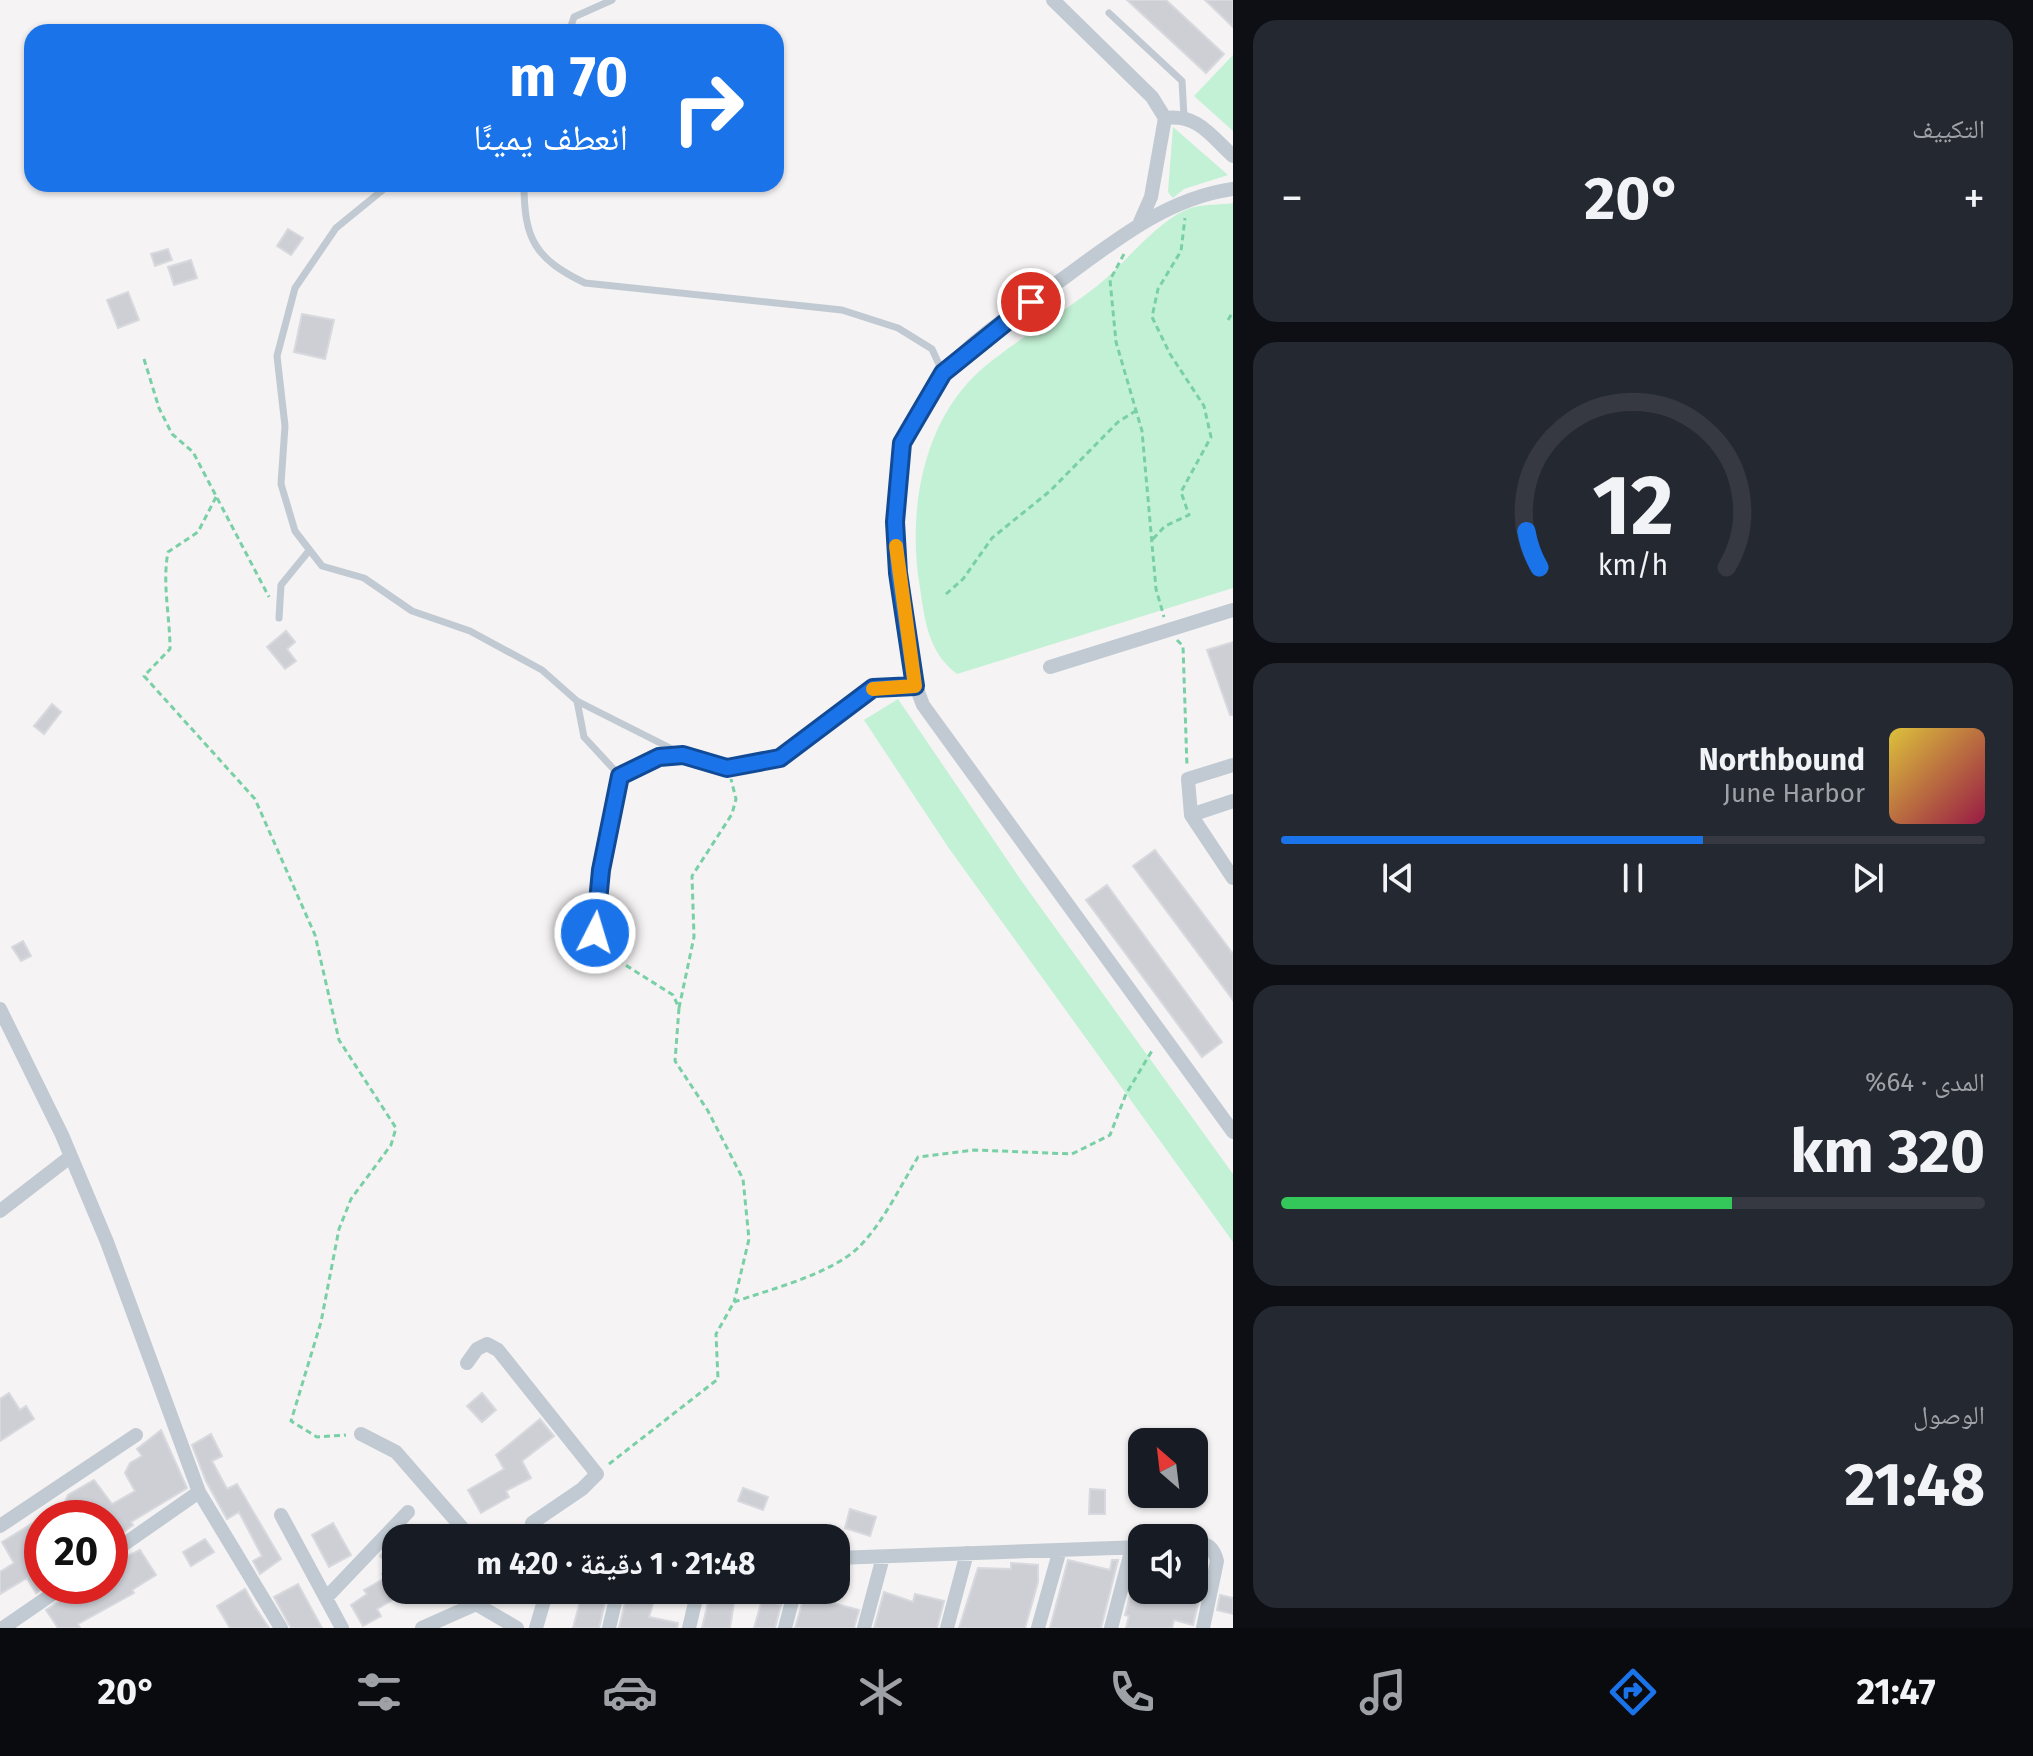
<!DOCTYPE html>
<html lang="ar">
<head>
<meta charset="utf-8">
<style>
  :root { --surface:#171b24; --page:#242831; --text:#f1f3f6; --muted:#9ea1a6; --line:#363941; --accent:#1a73e8 }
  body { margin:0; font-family:"Fira Sans","Noto Naskh Arabic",sans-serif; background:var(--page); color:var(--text); direction:rtl; height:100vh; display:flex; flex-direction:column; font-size:30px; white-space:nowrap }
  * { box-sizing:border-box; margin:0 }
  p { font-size:26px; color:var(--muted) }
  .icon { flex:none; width:44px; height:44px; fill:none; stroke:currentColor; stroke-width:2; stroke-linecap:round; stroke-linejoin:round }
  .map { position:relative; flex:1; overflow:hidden; direction:ltr }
  .details { display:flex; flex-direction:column; gap:20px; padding:20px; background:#0d0f14; width:800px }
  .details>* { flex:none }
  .hud { position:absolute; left:24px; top:24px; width:760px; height:168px; border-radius:24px; box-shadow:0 2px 6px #0004; direction:rtl; background:#1a73e8; color:#fff; overflow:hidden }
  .needle { width:52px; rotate:332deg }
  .buttons { position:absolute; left:1128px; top:1428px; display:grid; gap:16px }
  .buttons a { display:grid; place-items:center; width:80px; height:80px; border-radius:16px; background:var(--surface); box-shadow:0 2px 6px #0004; font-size:40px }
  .speed { position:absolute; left:24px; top:1500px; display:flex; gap:16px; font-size:40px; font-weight:700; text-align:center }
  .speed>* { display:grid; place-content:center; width:104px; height:104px; border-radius:50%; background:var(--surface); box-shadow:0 2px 6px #0004; line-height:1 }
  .speed .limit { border:12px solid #d22; background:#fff; color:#111 }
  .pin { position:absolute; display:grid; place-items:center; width:68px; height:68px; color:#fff; margin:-34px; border:4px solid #fff; border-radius:50%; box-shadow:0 2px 8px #0007 }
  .me { position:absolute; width:88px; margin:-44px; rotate:5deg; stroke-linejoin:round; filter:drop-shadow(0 0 6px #0008) }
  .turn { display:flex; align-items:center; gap:28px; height:168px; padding:0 24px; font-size:36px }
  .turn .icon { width:104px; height:104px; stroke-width:2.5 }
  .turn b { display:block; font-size:56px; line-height:68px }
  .big { font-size:60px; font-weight:700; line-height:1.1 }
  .details .card { flex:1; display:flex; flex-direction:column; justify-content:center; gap:12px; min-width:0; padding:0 28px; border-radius:24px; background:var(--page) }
  .details .dial { align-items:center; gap:0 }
  .dial svg { height:208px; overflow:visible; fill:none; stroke:var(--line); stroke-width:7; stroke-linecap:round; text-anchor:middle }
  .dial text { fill:var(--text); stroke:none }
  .song { display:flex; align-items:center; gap:24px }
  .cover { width:96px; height:96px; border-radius:12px; background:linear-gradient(135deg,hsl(50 70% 55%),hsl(340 70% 35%)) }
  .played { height:8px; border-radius:4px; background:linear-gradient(90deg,var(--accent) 60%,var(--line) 60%) }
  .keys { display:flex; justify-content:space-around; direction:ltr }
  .heat { display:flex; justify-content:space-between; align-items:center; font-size:44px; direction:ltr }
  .charge { height:12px; border-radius:6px; background:linear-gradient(90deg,#34c759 64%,var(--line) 0) }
  .trip { position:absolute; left:382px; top:1524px; width:468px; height:80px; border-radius:24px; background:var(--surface); box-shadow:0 2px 6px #0004; font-weight:700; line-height:80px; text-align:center; direction:rtl }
  .tab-bar { display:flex; height:128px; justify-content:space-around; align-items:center; background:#090b0e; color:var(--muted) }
  .tab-bar .icon { width:56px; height:56px }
  .tab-bar .current { color:var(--accent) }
  .tab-bar b { font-size:36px; color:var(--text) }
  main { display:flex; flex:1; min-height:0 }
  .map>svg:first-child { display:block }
  .green { fill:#c3f1d5 }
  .building { fill:#cdcfd5; stroke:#d7d9de; stroke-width:2 }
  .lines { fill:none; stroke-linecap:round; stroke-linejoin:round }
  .path { stroke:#7ad0a6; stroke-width:3; stroke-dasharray:6 4; stroke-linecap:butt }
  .lane { stroke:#c1cad2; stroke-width:7 }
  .street { stroke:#c1cad2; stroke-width:14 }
  .route-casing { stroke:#114b97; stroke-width:20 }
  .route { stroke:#1a73e8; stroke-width:14 }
  .slow { stroke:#f59e0b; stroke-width:14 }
</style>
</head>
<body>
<main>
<section class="details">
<div class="card"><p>التكييف</p>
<div class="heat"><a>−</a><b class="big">20°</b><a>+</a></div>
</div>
<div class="card dial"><svg viewBox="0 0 100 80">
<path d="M14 69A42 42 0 1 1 86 69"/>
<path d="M14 69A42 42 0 0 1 9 55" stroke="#1a73e8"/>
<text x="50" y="56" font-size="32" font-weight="700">12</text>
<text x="50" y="72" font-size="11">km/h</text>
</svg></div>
<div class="card">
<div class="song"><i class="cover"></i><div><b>Northbound</b><p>June Harbor</p></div></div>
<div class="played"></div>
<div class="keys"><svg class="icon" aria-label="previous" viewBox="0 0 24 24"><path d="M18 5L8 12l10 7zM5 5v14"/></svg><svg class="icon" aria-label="pause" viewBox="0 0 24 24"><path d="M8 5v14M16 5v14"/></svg><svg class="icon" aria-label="next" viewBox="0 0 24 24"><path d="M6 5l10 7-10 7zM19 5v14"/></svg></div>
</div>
<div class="card"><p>المدى · 64%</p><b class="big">320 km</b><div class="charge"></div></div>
<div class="card"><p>الوصول</p><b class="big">21:48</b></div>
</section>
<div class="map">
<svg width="1233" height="1628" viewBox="0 0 1233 1628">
  <rect width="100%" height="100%" fill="#f5f3f3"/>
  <path class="green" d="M1233,55V131L1194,96Z
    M1173,127L1228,175L1184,189L1173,198L1168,192Z
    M1233,203V588L957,674C928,652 925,621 920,588C907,513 922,420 983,368C1019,338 1060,315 1097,286C1124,265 1158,219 1191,208C1203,204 1220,205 1233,203Z
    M898,699L1023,883L1233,1174V1242L948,847L864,720Z"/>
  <path class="building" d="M1127,0H1166L1224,54L1206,73Z
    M1205,0H1233V27Z
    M288,229L303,238L291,255L277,246Z
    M168,249L172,260L155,266L151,254Z
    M191,260L197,278L174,285L168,267Z
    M128,292L139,320L118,328L107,300Z
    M302,314L334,320L325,359L294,352Z
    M286,631L295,642L287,649L296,661L285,669L267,647Z
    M1233,642V715H1230L1207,650Z
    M52,704L61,712L44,734L34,726Z
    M1155,850L1233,954V1000L1133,866Z
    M1107,885L1222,1042L1202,1057L1086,900Z
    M23,941L31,956L21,961L12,947Z
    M9,1393L20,1410L26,1406L34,1419L0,1441V1399Z
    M482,1393L496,1410L482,1422L467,1406Z
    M540,1419L554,1436L522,1461L531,1478L506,1491L509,1497L481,1513L468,1490L504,1469L496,1455Z
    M161,1430L187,1488L131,1522L133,1525L110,1542V1518H42L41,1586H46L36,1593L27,1578L0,1594V1572L14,1563L2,1542L64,1504L68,1495L94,1480L112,1504L135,1491L125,1473L130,1463L142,1456L137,1449Z
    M211,1434L222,1456L212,1461L227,1489L237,1484L281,1559L260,1574L253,1561L262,1556L239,1512L227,1519L206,1481L192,1445Z
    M743,1488L768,1497L763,1510L738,1501Z
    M1090,1489L1105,1490V1514H1089Z
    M850,1509L876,1517L870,1536L845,1528Z
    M333,1523L351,1555L329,1567L312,1535Z
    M205,1539L214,1552L191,1566L183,1552Z
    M396,1539V1598L377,1609L381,1616L363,1626L351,1605L367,1594L364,1590L385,1578L382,1574L391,1567L380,1556Z
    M140,1550L156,1575L132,1590L134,1593L78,1624L80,1628H58L46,1610L70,1594L74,1586H110V1564Z
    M1068,1560L1110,1570L1112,1560H1118L1101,1628H1050Z
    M1139,1561H1142V1590L1201,1591L1193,1625L1174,1620L1172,1628H1126L1129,1616L1125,1615Z
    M1011,1563L1038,1565V1582L1025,1628H959L978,1568L1011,1569Z
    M298,1584L322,1628H291L274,1597Z
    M245,1589L255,1607L269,1628H230L217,1606Z
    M583,1590H608L599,1628H573Z
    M628,1590L656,1594L649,1617L678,1623L677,1628H619Z
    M711,1590H736L730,1628H702Z
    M806,1590H835L833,1603L859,1610L854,1628H795Z
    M884,1592L913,1602L915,1594L944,1601L937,1628H874Z
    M1220,1595L1233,1598V1614L1217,1610Z
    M762,1600L781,1605L775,1628H754Z"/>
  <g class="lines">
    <path class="path" d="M1124,254L1110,280L1116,342L1142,431L1156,589L1164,617
      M1228,320L1233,312
      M144,359L159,408L172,434L193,452L269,597
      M216,497L198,532L168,552C162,584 170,616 170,649L144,676L255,799L315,935L339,1040L396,1128L391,1145L351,1199L339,1229L321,1322L291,1421L317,1437L346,1435
      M1153,539L1165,526L1189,515L1181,492L1211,437L1204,406L1170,354L1152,317L1158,289L1181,251L1185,218
      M946,594L963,579L992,538L1050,491L1118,422L1137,410
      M1177,640L1183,646L1187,767
      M588,954L619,961L673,995L679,1008L675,1061L708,1111L743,1179L749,1239L734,1302
      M679,1008L694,937L692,876L732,814L736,799L731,779
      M609,1464L718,1379L716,1334L734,1302C771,1289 832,1274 860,1246C884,1221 900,1187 918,1157L975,1150L1072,1154L1110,1135L1126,1094L1153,1049"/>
    <path class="lane" d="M1109,13L1182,81L1184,116
      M569,32L574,17L612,0
      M390,184L336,228L295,288L277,356L285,426L281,484L295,531L322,566L364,578L412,611L470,631L542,670L577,701L584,737L620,776L601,870L595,933L584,945
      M524,184C524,239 535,259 585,283L842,310L898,328L932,349L943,373
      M279,618L281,585L308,552
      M577,701L682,754
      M620,776L659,757L683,755L727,768L780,758L873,688L915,686"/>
    <path class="street" d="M1053,0L1152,97L1165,118C1198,114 1210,135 1233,156
      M1233,189C1169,198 1118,238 1068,275C1027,305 976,334 944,373C933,386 904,432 901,447C889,512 898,645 923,705L1233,1132
      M1140,222L1151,197L1165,118
      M1050,667L1233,610
      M1233,765L1188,779L1191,815L1233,878
      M1191,815L1233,801
      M0,1009L62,1135L107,1242L199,1492L110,1554
      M0,1211L70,1157
      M467,1363L477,1349L487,1344L498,1350L597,1474L582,1489L532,1523L530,1538
      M361,1434L396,1452L471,1538
      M199,1492L281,1628
      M281,1515L342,1628
      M0,1526L136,1435
      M1194,1543C1208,1542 1214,1548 1217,1561L1203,1628
      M836,1558L1142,1547
      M326,1598L408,1512
      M3,1628L64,1586
      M422,1628L476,1604L517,1628
      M536,1628L546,1594L553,1590
      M609,1628L618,1590
      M689,1628L698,1590
      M785,1628L795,1590
      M864,1628L883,1557
      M947,1628L967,1553
      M1038,1628L1059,1553
      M1111,1628L1132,1548"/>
  </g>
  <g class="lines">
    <defs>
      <path id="route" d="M595,933L601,870L620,776L659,757L683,755L727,768L780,758L873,688L915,686L898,573L895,522L902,443L943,373L1031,302"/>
    </defs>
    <use href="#route" class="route-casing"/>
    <use href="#route" class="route"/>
    <path class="slow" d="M873,689L915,686L896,546"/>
  </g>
</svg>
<div class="buttons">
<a><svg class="needle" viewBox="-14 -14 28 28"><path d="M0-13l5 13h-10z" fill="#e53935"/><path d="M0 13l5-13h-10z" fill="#9ea1a6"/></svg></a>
<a><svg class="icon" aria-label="sound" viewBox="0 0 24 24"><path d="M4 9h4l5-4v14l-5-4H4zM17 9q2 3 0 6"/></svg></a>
</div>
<div class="speed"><div class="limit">20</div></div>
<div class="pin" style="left:1031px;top:302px;background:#d93025"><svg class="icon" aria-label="arrive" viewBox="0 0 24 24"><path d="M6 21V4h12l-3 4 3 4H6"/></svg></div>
<svg class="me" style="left:595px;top:933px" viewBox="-20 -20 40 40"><circle r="17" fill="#1a73e8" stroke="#fff" stroke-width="3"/><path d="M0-11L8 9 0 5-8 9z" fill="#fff"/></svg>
<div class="trip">21:48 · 1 دقيقة · 420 m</div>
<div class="hud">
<div class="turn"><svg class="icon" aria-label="right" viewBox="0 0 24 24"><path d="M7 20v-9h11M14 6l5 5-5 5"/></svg><div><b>70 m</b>انعطف يمينًا</div></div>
</div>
</div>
</main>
<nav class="tab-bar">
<b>21:47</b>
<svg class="icon current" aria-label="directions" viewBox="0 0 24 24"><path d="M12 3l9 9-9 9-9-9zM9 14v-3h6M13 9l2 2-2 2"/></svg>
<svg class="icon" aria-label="music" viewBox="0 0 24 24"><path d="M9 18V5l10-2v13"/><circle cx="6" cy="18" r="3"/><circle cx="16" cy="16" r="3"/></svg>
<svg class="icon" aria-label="phone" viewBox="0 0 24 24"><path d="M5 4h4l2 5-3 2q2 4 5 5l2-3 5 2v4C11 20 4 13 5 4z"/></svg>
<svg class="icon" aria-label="climate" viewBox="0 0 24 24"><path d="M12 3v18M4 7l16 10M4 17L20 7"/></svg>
<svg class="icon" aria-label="car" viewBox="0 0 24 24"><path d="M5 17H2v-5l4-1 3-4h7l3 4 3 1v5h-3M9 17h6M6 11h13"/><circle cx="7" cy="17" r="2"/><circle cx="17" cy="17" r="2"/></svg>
<svg class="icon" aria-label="filters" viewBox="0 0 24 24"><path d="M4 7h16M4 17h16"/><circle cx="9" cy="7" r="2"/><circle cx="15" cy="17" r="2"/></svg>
<b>20°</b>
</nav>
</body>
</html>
